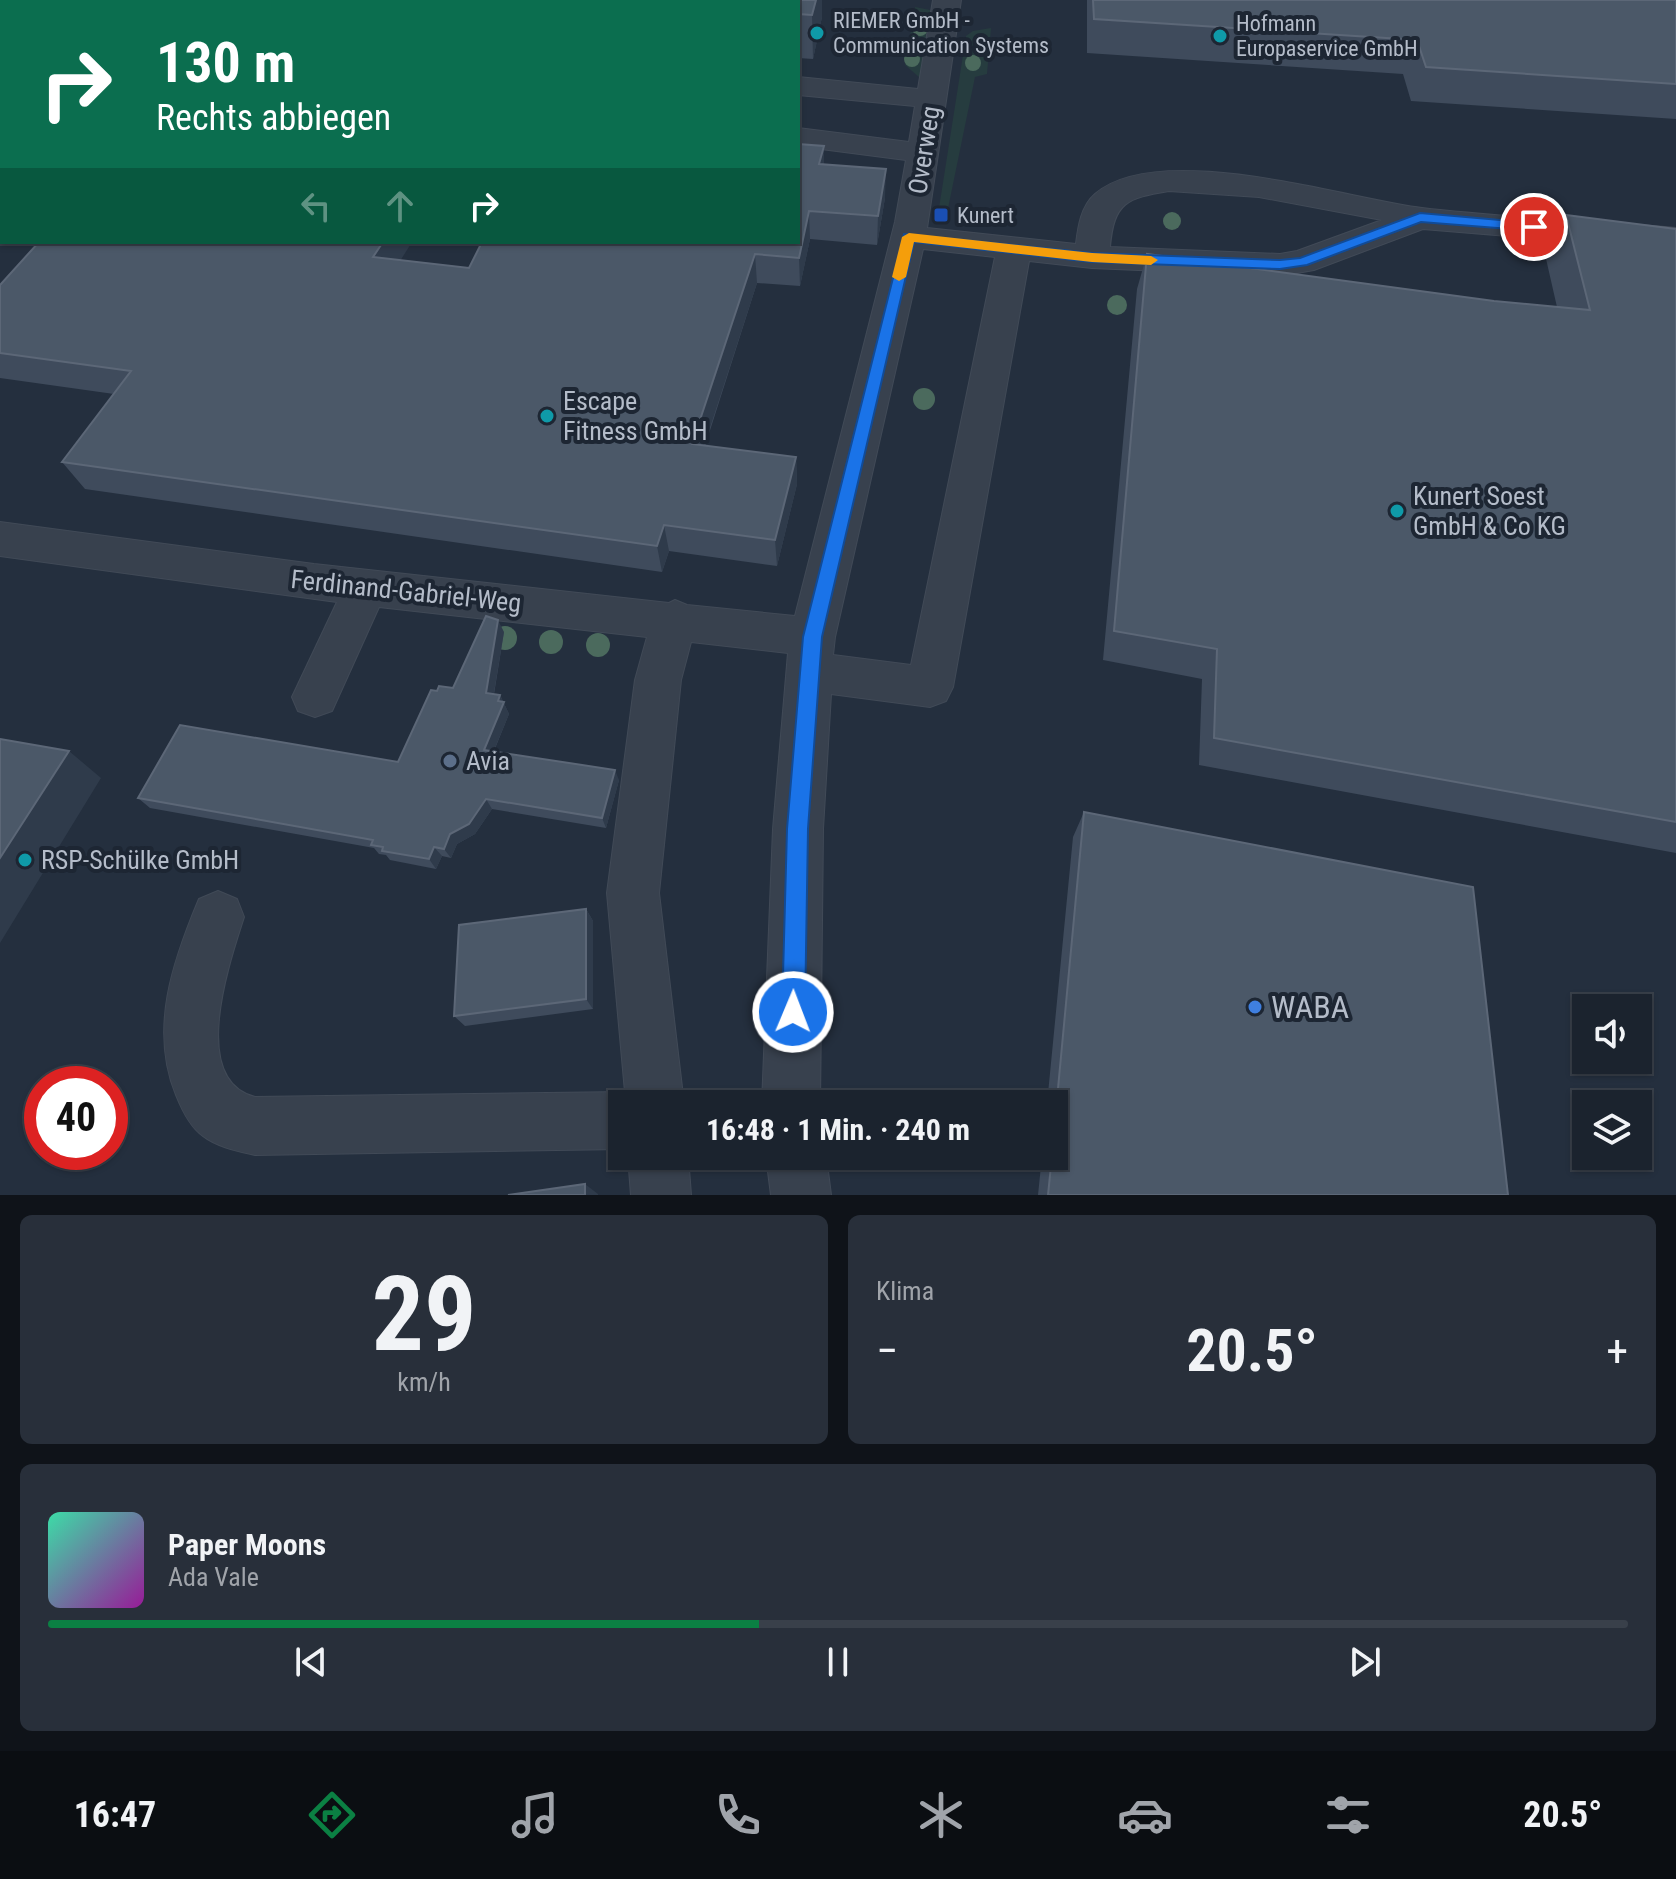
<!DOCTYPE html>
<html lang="de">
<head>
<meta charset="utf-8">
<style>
  :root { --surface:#1b232e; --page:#282f3a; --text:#f1f3f6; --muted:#a0a4aa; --line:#39404a; --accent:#0b8043 }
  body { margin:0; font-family:"Roboto Condensed",sans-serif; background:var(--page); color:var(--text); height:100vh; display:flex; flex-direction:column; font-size:30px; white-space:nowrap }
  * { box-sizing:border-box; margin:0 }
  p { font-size:26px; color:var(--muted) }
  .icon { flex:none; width:44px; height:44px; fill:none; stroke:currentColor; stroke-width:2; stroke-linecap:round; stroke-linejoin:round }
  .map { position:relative; height:1195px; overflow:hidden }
  .drawer { display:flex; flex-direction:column; gap:20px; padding:20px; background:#0f1319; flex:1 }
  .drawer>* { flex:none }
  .top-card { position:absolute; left:0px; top:0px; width:800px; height:244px; box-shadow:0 2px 6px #0004,0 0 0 2px var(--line); background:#0b6e4f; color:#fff; overflow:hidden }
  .buttons { position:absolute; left:1572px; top:994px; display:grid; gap:16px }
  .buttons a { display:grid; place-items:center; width:80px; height:80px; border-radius:0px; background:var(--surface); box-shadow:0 2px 6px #0004,0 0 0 2px var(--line); font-size:40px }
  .speed { position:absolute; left:24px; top:1066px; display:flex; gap:16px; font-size:40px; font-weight:700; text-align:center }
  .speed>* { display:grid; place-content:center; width:104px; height:104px; border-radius:50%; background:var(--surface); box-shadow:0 2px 6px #0004,0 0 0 2px var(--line); line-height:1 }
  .speed .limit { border:12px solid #d22; background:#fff; color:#111 }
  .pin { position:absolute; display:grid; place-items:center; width:68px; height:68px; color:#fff; margin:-34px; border:4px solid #fff; border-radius:50%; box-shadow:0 2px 8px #0007 }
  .me { position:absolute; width:88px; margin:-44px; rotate:1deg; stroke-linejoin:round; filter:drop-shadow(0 0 6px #0008) }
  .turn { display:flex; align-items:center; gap:28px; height:168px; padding:0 24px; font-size:36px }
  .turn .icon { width:104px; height:104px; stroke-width:2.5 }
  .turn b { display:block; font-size:56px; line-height:68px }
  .lanes { display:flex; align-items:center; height:76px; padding:0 24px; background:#0003; justify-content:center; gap:40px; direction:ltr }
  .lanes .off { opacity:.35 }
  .big { font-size:60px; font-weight:700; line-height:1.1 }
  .drawer .card { flex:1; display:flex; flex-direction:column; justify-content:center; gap:12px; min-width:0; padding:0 28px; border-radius:12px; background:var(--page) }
  .drawer .dial { align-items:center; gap:0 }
  .dial b { font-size:104px; line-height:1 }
  .song { display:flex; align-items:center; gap:24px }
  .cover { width:96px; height:96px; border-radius:12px; background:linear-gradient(135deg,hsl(160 70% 55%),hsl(300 70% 35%)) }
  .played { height:8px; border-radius:4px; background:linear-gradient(90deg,var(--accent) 45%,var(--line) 45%) }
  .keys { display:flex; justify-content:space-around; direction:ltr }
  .heat { display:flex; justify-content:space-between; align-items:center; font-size:44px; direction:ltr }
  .drawer .tiles { flex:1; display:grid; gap:20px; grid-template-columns:1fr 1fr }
  .card:last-child { grid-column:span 2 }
  .trip { position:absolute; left:608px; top:1090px; width:460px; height:80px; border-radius:0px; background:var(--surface); box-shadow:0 2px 6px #0004,0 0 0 2px var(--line); font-weight:700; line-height:80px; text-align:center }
  .tab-bar { display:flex; height:128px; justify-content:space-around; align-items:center; background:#0b0e12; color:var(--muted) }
  .tab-bar .icon { width:56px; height:56px }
  .tab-bar .active { color:var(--accent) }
  .tab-bar b { font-size:36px; color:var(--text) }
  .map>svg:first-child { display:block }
  .green { fill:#263c3f }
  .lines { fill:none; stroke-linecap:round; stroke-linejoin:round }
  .minor-casing { stroke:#414a57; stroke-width:2 }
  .minor { fill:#38414e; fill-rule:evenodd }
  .tree { fill:#4b6a5d }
  .wall { fill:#3f4b5c }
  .shaded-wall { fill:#2f3b4b }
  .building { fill:#4b5868; stroke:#5c6777; stroke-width:2 }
  .route { fill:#1a73e8; stroke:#114b97; stroke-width:2 }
  .slow { fill:#f59e0b }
  .culture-dot { fill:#0f9aa8; stroke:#1d2633; stroke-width:3 }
  .transit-dot { fill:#1a4fb4; stroke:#1d2633; stroke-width:3 }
  .service-dot { fill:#5c6f8a; stroke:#1d2633; stroke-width:3 }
  .shop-dot { fill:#3f7fe0; stroke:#1d2633; stroke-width:3 }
  .labels { text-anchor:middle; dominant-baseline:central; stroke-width:8; stroke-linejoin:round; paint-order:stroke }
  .far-poi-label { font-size:22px; fill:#b4bcc9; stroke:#1d2633; text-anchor:start }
  .street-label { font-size:26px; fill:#b4bcc9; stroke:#1d2633 }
  .poi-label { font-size:26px; fill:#b4bcc9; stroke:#1d2633; text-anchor:start }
  .near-poi-label { font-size:32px; fill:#b4bcc9; stroke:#1d2633; text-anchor:start }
</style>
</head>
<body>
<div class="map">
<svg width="1676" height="1195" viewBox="0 0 1676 1195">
  <rect width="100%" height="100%" fill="#242f3e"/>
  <path class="green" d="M915,7L930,10L935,14L924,75L919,77L905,65Z
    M991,28L987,74L975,77L945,223L939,217V208L966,36L973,31Z"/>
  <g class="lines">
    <defs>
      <path id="minor" d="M933,0H961L927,228L1076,244C1078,227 1081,206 1095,194C1159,139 1344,198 1422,208C1506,218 1592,221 1676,228V250L1423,229L1314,270L1280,276L1092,268L1029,261L953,687L946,701L930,707L831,694L823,829L820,1104H762L773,829L788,653L691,642L681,680L659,893L684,1104H622V1149L255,1155C238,1151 217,1147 203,1136C190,1127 182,1110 176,1095C149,1029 173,961 199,899L218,891L237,899L244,917C230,961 188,1080 255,1097L625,1092L607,893L635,680L647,637L379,607L332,711L315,717L298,711L292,697L337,602L0,556V522L314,564L669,603L675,600L687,605L795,616L895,222L906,160L798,146V128L909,142L915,106L798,95V77L918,89ZM1169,191L1259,197L1382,220L1297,251L1280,254L1110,247C1114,202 1127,198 1169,191ZM923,249L995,257L911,665L833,655L835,637Z
        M2,210V233L0,234V211Z
        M628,1156H688L691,1195H631Z
        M766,1156H826L831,1195H771Z"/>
    </defs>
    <use href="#minor" class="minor-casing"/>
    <use href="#minor" class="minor"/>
  </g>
  <g class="tree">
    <circle cx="920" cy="28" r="8"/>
    <circle cx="912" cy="59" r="8"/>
    <circle cx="973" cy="63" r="8"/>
    <circle cx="1172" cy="221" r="9"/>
    <circle cx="1117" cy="305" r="10"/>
    <circle cx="924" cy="399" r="11"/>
    <circle cx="505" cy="638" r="12"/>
    <circle cx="551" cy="642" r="12"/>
    <circle cx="598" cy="645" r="12"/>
  </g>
  <path class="wall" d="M346,0H531L529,2H346Z
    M1087,0H1676V119L1411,101L1403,74L1087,53Z
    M798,2L822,17L813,59L798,58Z
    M824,164L885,198L877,245L810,239L800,286L757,283L705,446L796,457L797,484L777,566L669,551L662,572L85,489L62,462L114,394L0,378V285L401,260L469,268Z
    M1566,215L1676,229V853L1199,765L1202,679L1103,660L1137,289L1147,254L1494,301L1557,307L1544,250Z
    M504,632L494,694L500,695L509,714L494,751L619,780L606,828L492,809L475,834L457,844L451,858L442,856L436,869L390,860L386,855L379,854L374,848L150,808L138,798L398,762L437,691L453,688Z
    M1084,812L1508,1195H1038L1042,1156H1054V1104H1047L1073,837Z
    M586,909L593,921V1009L465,1026L454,1016Z"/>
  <path class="shaded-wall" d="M140,0H178L176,2H138Z
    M512,0H531L529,2H512Z
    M816,0H822V17L813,59L812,15Z
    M824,146V175L819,164Z
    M2,149V196L0,198V151Z
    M886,169L885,198L877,245L878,216Z
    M809,211L810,239L800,286L799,258Z
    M383,242H412L385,285L373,257Z
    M755,254L757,283L696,471L692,444Z
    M796,457L797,484L777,566L775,540Z
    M664,525L669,551L662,572L657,546Z
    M498,620L504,632L492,704L486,693Z
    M500,695L509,714L490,760L484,750Z
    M69,751L101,778L0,943V858Z
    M615,770L619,780L606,828L602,818Z
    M486,799L492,809L475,834L457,844L451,858L444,849L450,834Z
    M434,847L442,856L436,869L429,859Z
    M586,909L593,921V1009L586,999Z
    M585,1184L598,1194V1195H585Z"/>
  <path class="building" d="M0,0H140L138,2H2V149L0,151Z
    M751,0H816L812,15L798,14V2H750Z
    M1093,0H1676V84L1426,67L1417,40L1094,19Z
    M798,144L824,146L819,164L886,169L878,216L809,211L799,258L755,254L692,444L796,457L775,540L664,525L657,546L62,462L131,371L0,353V285L39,242H383L373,257L469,268L482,242H798Z
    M1566,215L1676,229V822L1214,738L1217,649L1114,631L1147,254L1494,301L1590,310Z
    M486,616L498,620L486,693L500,695L498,701L504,702L484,750L615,770L602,818L486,799L469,824L450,834L444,849L434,847L429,859L382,851L383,847L371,845L373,840L138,798L180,725L398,762L431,690L437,691L439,686L453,688Z
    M0,739L69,751L0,858Z
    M1084,812L1473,887L1508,1195H1048L1052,1156H1054V1131Z
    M586,909V999L454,1016L459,925Z
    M585,1184V1195H508Z"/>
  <path class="route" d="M1420,213L1534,223L1541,227L1534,231L1421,222L1307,265L1280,269L1092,262L914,242L822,637L808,829L805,1012L801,1020L793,1024L785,1020L782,1012L787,829L803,637L904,234L1092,253L1280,260L1300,258Z"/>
  <path class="slow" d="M909,233L1092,253L1151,256L1158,260L1151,265L1092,262L914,242L906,277L899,281L892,277L902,237Z"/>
  <g class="culture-dot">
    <circle cx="817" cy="33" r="8"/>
    <circle cx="1220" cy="36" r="8"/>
    <circle cx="547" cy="416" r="8"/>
    <circle cx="1397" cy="511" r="8"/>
    <circle cx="25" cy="860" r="8"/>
  </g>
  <rect class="transit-dot" x="933" y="207" width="16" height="16" rx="4"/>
  <circle class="service-dot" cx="450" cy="761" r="8"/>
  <circle class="shop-dot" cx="1255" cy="1007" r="8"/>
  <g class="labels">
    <g class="far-poi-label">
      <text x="833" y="20">RIEMER GmbH -<tspan x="833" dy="25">Communication Systems</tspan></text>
      <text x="1236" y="23">Hofmann<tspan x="1236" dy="25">Europaservice GmbH</tspan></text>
      <text x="957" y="215">Kunert</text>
    </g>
    <g class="street-label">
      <text transform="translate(924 150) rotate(-81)">Overweg</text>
      <text transform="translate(406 591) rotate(6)">Ferdinand-Gabriel-Weg</text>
    </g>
    <g class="poi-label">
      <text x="563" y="401">Escape<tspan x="563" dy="30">Fitness GmbH</tspan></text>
      <text x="1413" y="496">Kunert Soest<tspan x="1413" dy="30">GmbH &amp; Co KG</tspan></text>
      <text x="466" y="761">Avia</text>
      <text x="41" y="860">RSP-Schülke GmbH</text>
    </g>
    <g class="near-poi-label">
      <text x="1271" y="1007">WABA</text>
    </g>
  </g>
</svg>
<div class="buttons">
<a><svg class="icon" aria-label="sound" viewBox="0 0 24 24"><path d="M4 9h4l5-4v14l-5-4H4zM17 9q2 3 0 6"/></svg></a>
<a><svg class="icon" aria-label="layers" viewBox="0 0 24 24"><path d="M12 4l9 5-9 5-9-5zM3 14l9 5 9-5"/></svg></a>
</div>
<div class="speed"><div class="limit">40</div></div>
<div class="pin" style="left:1534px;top:227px;background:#d93025"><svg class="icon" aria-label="arrive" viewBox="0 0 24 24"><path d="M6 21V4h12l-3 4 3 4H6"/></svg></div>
<svg class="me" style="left:793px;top:1012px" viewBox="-20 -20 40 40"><circle r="17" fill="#1a73e8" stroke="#fff" stroke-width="3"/><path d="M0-11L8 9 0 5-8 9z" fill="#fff"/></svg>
<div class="trip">16:48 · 1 Min. · 240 m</div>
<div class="top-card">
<div class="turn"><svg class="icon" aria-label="right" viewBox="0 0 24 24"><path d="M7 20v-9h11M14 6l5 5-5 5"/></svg><div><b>130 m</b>Rechts abbiegen</div></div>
<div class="lanes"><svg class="icon off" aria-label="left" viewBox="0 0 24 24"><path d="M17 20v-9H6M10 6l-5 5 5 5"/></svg><svg class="icon off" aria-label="ahead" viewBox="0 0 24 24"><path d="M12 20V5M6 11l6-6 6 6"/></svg><svg class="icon" aria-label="right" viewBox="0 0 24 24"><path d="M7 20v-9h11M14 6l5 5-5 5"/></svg></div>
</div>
</div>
<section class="drawer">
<div class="tiles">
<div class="card dial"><b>29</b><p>km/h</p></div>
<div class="card"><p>Klima</p>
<div class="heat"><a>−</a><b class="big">20.5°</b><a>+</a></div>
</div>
<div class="card">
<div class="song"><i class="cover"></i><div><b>Paper Moons</b><p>Ada Vale</p></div></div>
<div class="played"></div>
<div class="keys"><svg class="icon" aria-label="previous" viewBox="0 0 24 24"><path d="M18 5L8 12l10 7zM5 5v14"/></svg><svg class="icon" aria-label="pause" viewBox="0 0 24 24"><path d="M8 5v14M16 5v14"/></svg><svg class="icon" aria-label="next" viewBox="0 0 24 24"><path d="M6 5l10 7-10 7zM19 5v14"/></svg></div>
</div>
</div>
</section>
<nav class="tab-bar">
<b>16:47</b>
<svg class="icon active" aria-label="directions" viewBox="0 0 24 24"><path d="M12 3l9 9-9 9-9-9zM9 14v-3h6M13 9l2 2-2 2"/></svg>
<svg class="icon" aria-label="music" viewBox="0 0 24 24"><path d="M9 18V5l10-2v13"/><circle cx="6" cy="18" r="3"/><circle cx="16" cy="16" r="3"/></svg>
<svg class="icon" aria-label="phone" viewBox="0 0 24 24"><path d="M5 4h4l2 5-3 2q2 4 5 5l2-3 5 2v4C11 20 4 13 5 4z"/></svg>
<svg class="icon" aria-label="climate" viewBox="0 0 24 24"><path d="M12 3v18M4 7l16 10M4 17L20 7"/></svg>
<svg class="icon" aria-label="car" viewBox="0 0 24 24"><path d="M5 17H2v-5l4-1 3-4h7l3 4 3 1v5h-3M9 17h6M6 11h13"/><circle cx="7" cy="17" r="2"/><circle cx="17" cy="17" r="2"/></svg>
<svg class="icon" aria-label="filters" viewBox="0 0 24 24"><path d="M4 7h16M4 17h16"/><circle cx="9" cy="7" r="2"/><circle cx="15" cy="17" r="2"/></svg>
<b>20.5°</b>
</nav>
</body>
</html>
